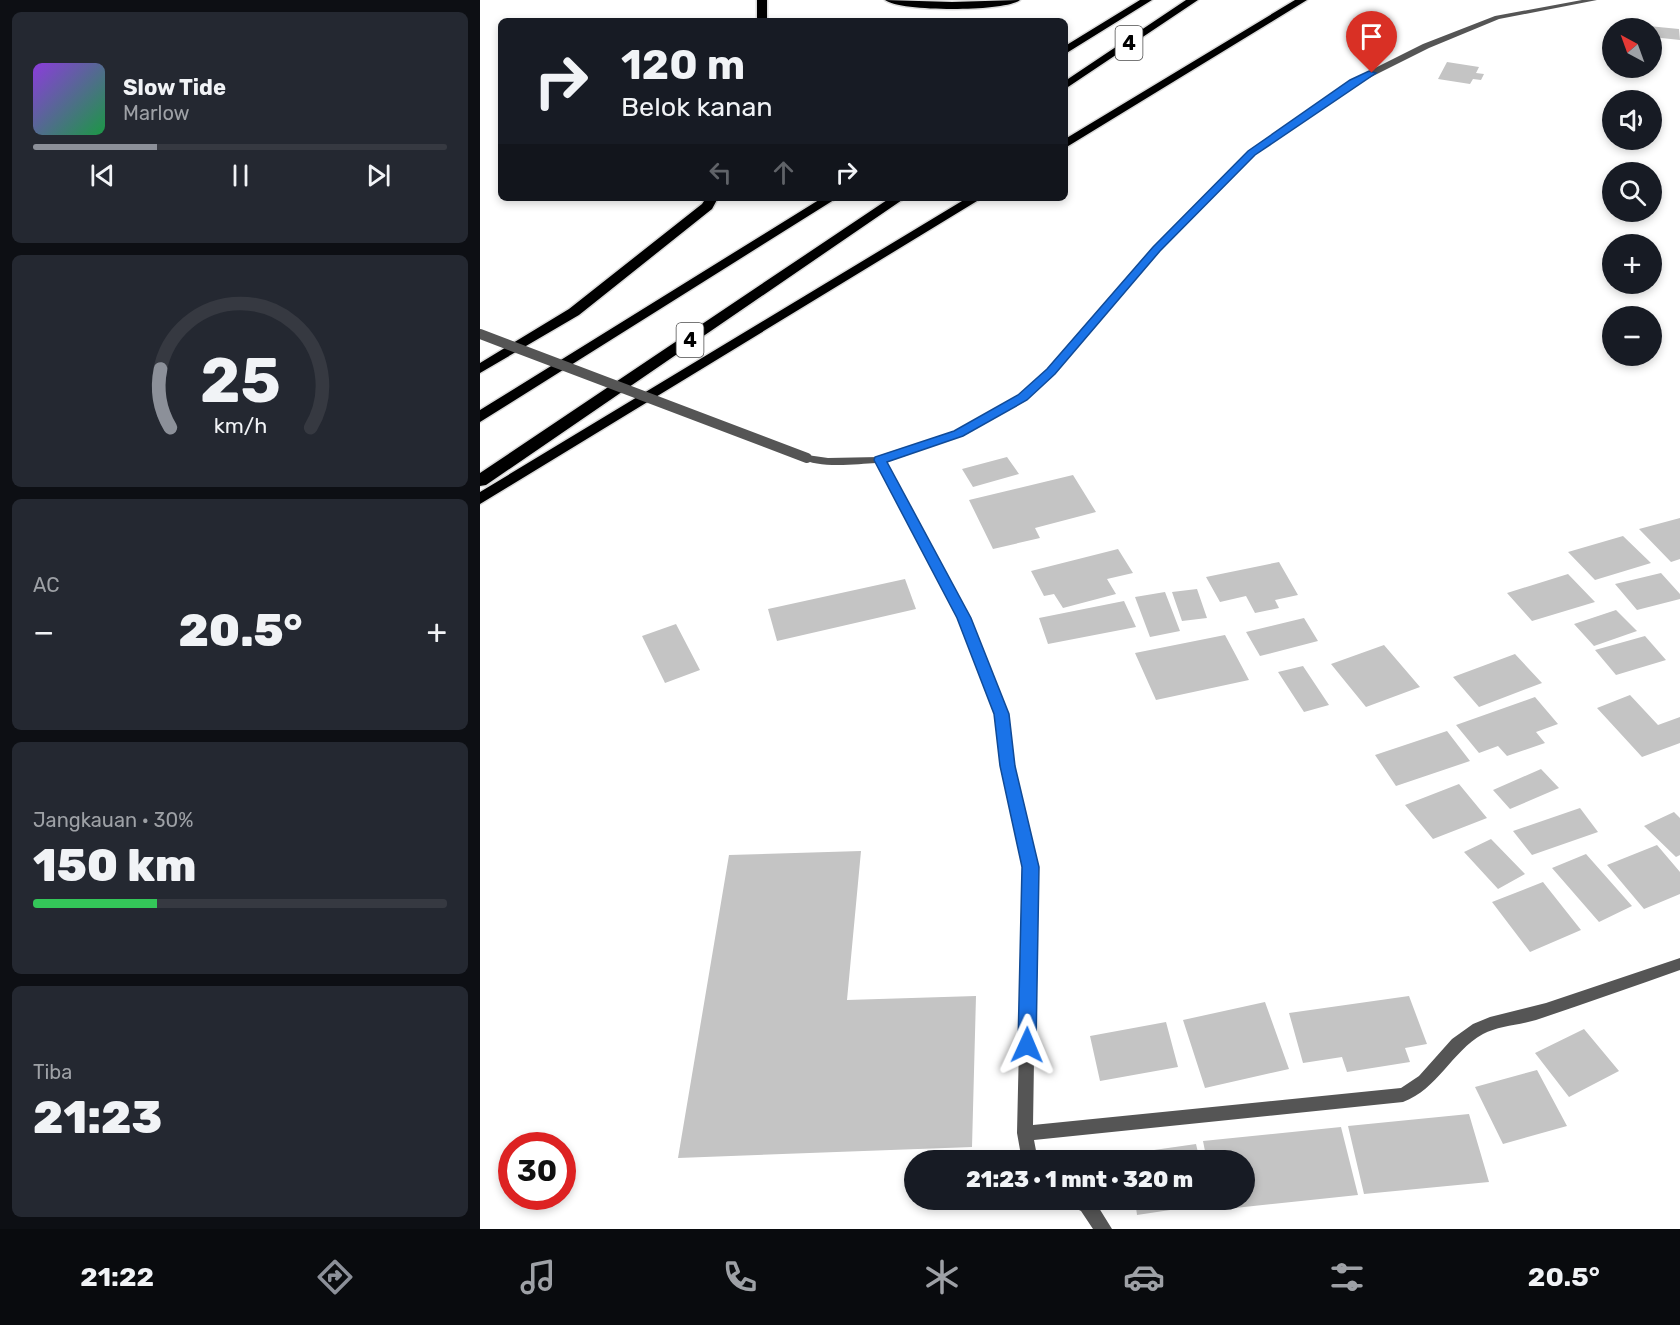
<!DOCTYPE html>
<html lang="id">
<head>
<meta charset="utf-8">
<style>
  :root { --surface:#171b24; --page:#242831; --text:#f1f3f6; --muted:#9ea1a6; --line:#363941; --accent:#8c9099 }
  body { margin:0; font-family:Rubik,sans-serif; background:var(--page); color:var(--text); height:100vh; display:flex; flex-direction:column; font-size:22px; white-space:nowrap }
  * { box-sizing:border-box; margin:0 }
  p { font-size:20px; color:var(--muted) }
  .icon { flex:none; width:33px; height:33px; fill:none; stroke:currentColor; stroke-width:2; stroke-linecap:round; stroke-linejoin:round }
  .map { position:relative; flex:1; overflow:hidden }
  .panel { display:flex; flex-direction:column; gap:12px; padding:12px; background:#0d0f14; width:480px }
  .panel>* { flex:none }
  .banner { position:absolute; left:18px; top:18px; width:570px; height:183px; border-radius:9px; box-shadow:0 3px 9px #0003; background:#171b24; color:var(--text); overflow:hidden }
  .needle { width:39px; rotate:319deg }
  .controls { position:absolute; left:1122px; top:18px; display:grid; gap:12px }
  .controls a { display:grid; place-items:center; width:60px; height:60px; border-radius:50%; background:var(--surface); box-shadow:0 3px 9px #0003; font-size:30px }
  .speed { position:absolute; left:18px; top:1132px; display:flex; gap:12px; font-size:30px; font-weight:700; text-align:center }
  .speed>* { display:grid; place-content:center; width:78px; height:78px; border-radius:50%; background:var(--surface); box-shadow:0 3px 9px #0003; line-height:1 }
  .speed .limit { border:9px solid #d22; background:#fff; color:#111 }
  .pin { position:absolute; display:grid; place-items:center; width:51px; height:51px; color:#fff; margin:-62px -26px; border-radius:50% 50% 50% 0; rotate:-45deg; box-shadow:0 0 6px #0007 }
  .pin .icon { rotate:45deg }
  .me { position:absolute; width:66px; margin:-33px; rotate:1deg; stroke-linejoin:round; filter:drop-shadow(0 0 4px #0008) }
  .turn { display:flex; align-items:center; gap:21px; height:126px; padding:0 24px; font-size:27px }
  .turn .icon { width:78px; height:78px; stroke-width:2.5 }
  .turn b { display:block; font-size:42px; line-height:51px }
  .lanes { display:flex; align-items:center; height:57px; padding:0 24px; background:#0003; justify-content:center; gap:30px; direction:ltr }
  .lanes .off { opacity:.35 }
  .big { font-size:45px; font-weight:800; line-height:1.1 }
  .panel .tile { flex:1; display:flex; flex-direction:column; justify-content:center; gap:9px; min-width:0; padding:0 21px; border-radius:9px; background:var(--page) }
  .panel .dial { align-items:center; gap:0 }
  .dial svg { height:156px; overflow:visible; fill:none; stroke:var(--line); stroke-width:7; stroke-linecap:round; text-anchor:middle }
  .dial text { fill:var(--text); stroke:none }
  .song { display:flex; align-items:center; gap:18px }
  .cover { width:72px; height:72px; border-radius:9px; background:linear-gradient(135deg,hsl(270 70% 55%),hsl(140 70% 35%)) }
  .played { height:6px; border-radius:3px; background:linear-gradient(90deg,var(--accent) 30%,var(--line) 30%) }
  .keys { display:flex; justify-content:space-around; direction:ltr }
  .heat { display:flex; justify-content:space-between; align-items:center; font-size:33px; direction:ltr }
  .charge { height:9px; border-radius:4px; background:linear-gradient(90deg,#34c759 30%,var(--line) 0) }
  .trip { position:absolute; left:424px; top:1150px; width:351px; height:60px; border-radius:30px; background:var(--surface); box-shadow:0 3px 9px #0003; font-weight:800; line-height:60px; text-align:center }
  .dock { display:flex; height:96px; justify-content:space-around; align-items:center; background:#090b0e; color:var(--muted) }
  .dock .icon { width:42px; height:42px }
  .dock .current { color:var(--accent) }
  .dock b { font-size:27px; color:var(--text) }
  main { display:flex; flex:1; min-height:0 }
  .map>svg:first-child { display:block }
  .building { fill:#c4c4c4 }
  .lines { fill:none; stroke-linecap:round; stroke-linejoin:round }
  .highway-casing { stroke:#dbdbdb; stroke-width:3 }
  .street { fill:#555; fill-rule:evenodd }
  .highway { fill:#000; fill-rule:evenodd }
  .street-bridge { stroke:#555; stroke-width:10 }
  .route { fill:#1a73e8; stroke:#114b97; stroke-width:1.5 }
  .labels { text-anchor:middle; dominant-baseline:central; stroke-width:5; stroke-linejoin:round; paint-order:stroke }
  .shield { fill:#fff; stroke:#4c4c4c; stroke-width:1.5 }
  .shield-label { font-size:20px; font-weight:bold; fill:#000 }
</style>
</head>
<body>
<main>
<section class="panel">
<div class="tile">
<div class="song"><i class="cover"></i><div><b>Slow Tide</b><p>Marlow</p></div></div>
<div class="played"></div>
<div class="keys"><svg class="icon" aria-label="previous" viewBox="0 0 24 24"><path d="M18 5L8 12l10 7zM5 5v14"/></svg><svg class="icon" aria-label="pause" viewBox="0 0 24 24"><path d="M8 5v14M16 5v14"/></svg><svg class="icon" aria-label="next" viewBox="0 0 24 24"><path d="M6 5l10 7-10 7zM19 5v14"/></svg></div>
</div>
<div class="tile dial"><svg viewBox="0 0 100 80">
<path d="M14 69A42 42 0 1 1 86 69"/>
<path d="M14 69A42 42 0 0 1 9 39" stroke="#8c9099"/>
<text x="50" y="56" font-size="32" font-weight="700">25</text>
<text x="50" y="72" font-size="11">km/h</text>
</svg></div>
<div class="tile"><p>AC</p>
<div class="heat"><a>−</a><b class="big">20.5°</b><a>+</a></div>
</div>
<div class="tile"><p>Jangkauan · 30%</p><b class="big">150 km</b><div class="charge"></div></div>
<div class="tile"><p>Tiba</p><b class="big">21:23</b></div>
</section>
<div class="map">
<svg width="1200" height="1229" viewBox="0 0 1200 1229">
  <rect width="100%" height="100%" fill="#fff"/>
  <path class="building" d="M1158,25L1199,29L1200,40L1172,37V28H1158Z
    M967,62L999,67L996,73L1004,74L1001,80L993,79L990,84L958,79Z
    M527,457L539,474L493,487L482,469Z
    M593,475L616,512L555,528L560,538L513,549L489,500Z
    M1200,518V559L1191,562L1159,529Z
    M1143,536L1171,563L1115,580L1088,552Z
    M638,549L653,573L627,579L636,594L583,608L574,594L564,596L551,571Z
    M799,562L818,595L795,600L799,608L775,613L766,596L740,602L726,577Z
    M1181,573L1200,594V599L1157,610L1135,584Z
    M1088,574L1115,602L1052,621L1027,593Z
    M425,579L436,609L297,641L288,609Z
    M717,589L727,618L702,621L692,592Z
    M685,592L700,631L670,637L655,597Z
    M644,601L656,627L568,644L559,618Z
    M1136,610L1157,631L1114,646L1094,624Z
    M824,618L838,641L780,656L766,632Z
    M196,624L220,670L185,683L162,636Z
    M745,635L769,680L676,700L655,653Z
    M1165,636L1186,660L1136,675L1115,650Z
    M904,645L940,687L886,707L851,664Z
    M1035,654L1062,683L999,707L973,677Z
    M823,666L849,705L824,712L798,672Z
    M1150,695L1178,725L1200,717V743L1162,757L1117,708Z
    M1055,697L1078,724L1056,732L1065,743L1027,756L1018,746L999,753L976,725Z
    M967,731L990,761L916,786L895,755Z
    M1061,769L1079,788L1030,809L1013,790Z
    M979,784L1007,818L953,839L925,805Z
    M1100,808L1118,832L1052,855L1033,831Z
    M1194,812L1200,818V855L1196,857L1164,826Z
    M1011,839L1045,874L1018,889L984,852Z
    M1177,845L1200,872V894L1164,909L1127,865Z
    M381,851L367,1000L496,996L492,1147L198,1158L249,855Z
    M1106,854L1152,906L1119,922L1072,868Z
    M1063,882L1101,930L1050,952L1012,902Z
    M929,996L947,1044L925,1048L930,1062L867,1072L862,1057L823,1063L809,1013Z
    M785,1002L809,1069L725,1088L703,1020Z
    M686,1022L698,1067L620,1081L610,1036Z
    M1104,1029L1139,1071L1089,1097L1055,1053Z
    M1057,1070L1087,1126L1023,1144L995,1087Z
    M989,1114L1009,1182L884,1194L868,1126Z
    M861,1127L878,1195L736,1210L734,1200H765V1161H727L723,1141Z
    M716,1144L720,1161H647L646,1154Z
    M655,1200H729L730,1204L657,1215Z"/>
  <g class="lines">
    <defs>
      <path id="highway" d="M277,0H287V21H277Z
        M405,0L472,2L540,0C525,12 420,12 405,0Z
        M660,0H672L585,54V46Z
        M706,0H718L585,89V81Z
        M815,0H827L585,148V139Z
        M226,198H238L232,209L99,315L0,373V363L89,309L222,204Z
        M342,198H357L0,422V410Z
        M410,198H425L6,485L0,486V473Z
        M487,198H502L0,504V492Z"/>
    </defs>
    <use href="#highway" class="highway-casing"/>
    <path class="street" d="M1102,0H1117L1019,19L949,48L877,84L774,155L679,251L575,373L546,400L483,435L406,462L490,618L527,715L535,766L557,867L553,1125L921,1088L939,1076L972,1039L993,1024L1010,1017L1066,1003L1200,958V970C1152,987 1104,1004 1056,1020C1039,1025 1018,1026 1003,1034C971,1052 958,1089 923,1102L554,1140L558,1161H542L537,1133L543,867L521,766L515,715L478,618L396,463C378,464 336,469 322,458L327,455L348,458L399,457L475,431L501,418L538,396L567,369L673,247L768,151L871,80L943,44L1015,16Z
      M589,1200H614L632,1229H613L601,1211L591,1206Z"/>
    <use href="#highway" class="highway"/>
    <path class="street-bridge" d="M0,334L327,458"/>
  </g>
  <path class="route" d="M889,71L896,73L775,155L680,251L575,374L547,400L483,436L407,462L491,618L529,714L535,766L559,867L556,1045L553,1051L547,1053L541,1051L538,1045L542,867L520,766L514,714L477,618L394,460L395,457L474,431L538,395L567,369L673,247L768,151L870,80Z"/>
  <g class="labels">
    <g class="shield">
      <rect x="635.5" y="26" width="27" height="34" rx="4.5"/>
      <rect x="196.5" y="323" width="27" height="34" rx="4.5"/>
    </g>
    <g class="shield-label">
      <text x="649" y="43">4</text>
      <text x="210" y="340">4</text>
    </g>
  </g>
</svg>
<div class="controls">
<a><svg class="needle" viewBox="-14 -14 28 28"><path d="M0-13l5 13h-10z" fill="#e53935"/><path d="M0 13l5-13h-10z" fill="#9ea1a6"/></svg></a>
<a><svg class="icon" aria-label="sound" viewBox="0 0 24 24"><path d="M4 9h4l5-4v14l-5-4H4zM17 9q2 3 0 6"/></svg></a>
<a><svg class="icon" aria-label="search" viewBox="0 0 24 24"><circle cx="10" cy="10" r="6"/><path d="M15 15l6 6"/></svg></a>
<a>+</a>
<a>−</a>
</div>
<div class="speed"><div class="limit">30</div></div>
<div class="pin" style="left:892px;top:73px;background:#d93025"><svg class="icon" aria-label="arrive" viewBox="0 0 24 24"><path d="M6 21V4h12l-3 4 3 4H6"/></svg></div>
<svg class="me" style="left:547px;top:1045px" viewBox="-20 -20 40 40"><path d="M0-17L14 15 0 8-14 15z" fill="#1a73e8" stroke="#fff" stroke-width="4"/></svg>
<div class="trip">21:23 · 1 mnt · 320 m</div>
<div class="banner">
<div class="turn"><svg class="icon" aria-label="right" viewBox="0 0 24 24"><path d="M7 20v-9h11M14 6l5 5-5 5"/></svg><div><b>120 m</b>Belok kanan</div></div>
<div class="lanes"><svg class="icon off" aria-label="left" viewBox="0 0 24 24"><path d="M17 20v-9H6M10 6l-5 5 5 5"/></svg><svg class="icon off" aria-label="ahead" viewBox="0 0 24 24"><path d="M12 20V5M6 11l6-6 6 6"/></svg><svg class="icon" aria-label="right" viewBox="0 0 24 24"><path d="M7 20v-9h11M14 6l5 5-5 5"/></svg></div>
</div>
</div>
</main>
<nav class="dock">
<b>21:22</b>
<svg class="icon current" aria-label="directions" viewBox="0 0 24 24"><path d="M12 3l9 9-9 9-9-9zM9 14v-3h6M13 9l2 2-2 2"/></svg>
<svg class="icon" aria-label="music" viewBox="0 0 24 24"><path d="M9 18V5l10-2v13"/><circle cx="6" cy="18" r="3"/><circle cx="16" cy="16" r="3"/></svg>
<svg class="icon" aria-label="phone" viewBox="0 0 24 24"><path d="M5 4h4l2 5-3 2q2 4 5 5l2-3 5 2v4C11 20 4 13 5 4z"/></svg>
<svg class="icon" aria-label="climate" viewBox="0 0 24 24"><path d="M12 3v18M4 7l16 10M4 17L20 7"/></svg>
<svg class="icon" aria-label="car" viewBox="0 0 24 24"><path d="M5 17H2v-5l4-1 3-4h7l3 4 3 1v5h-3M9 17h6M6 11h13"/><circle cx="7" cy="17" r="2"/><circle cx="17" cy="17" r="2"/></svg>
<svg class="icon" aria-label="filters" viewBox="0 0 24 24"><path d="M4 7h16M4 17h16"/><circle cx="9" cy="7" r="2"/><circle cx="15" cy="17" r="2"/></svg>
<b>20.5°</b>
</nav>
</body>
</html>
